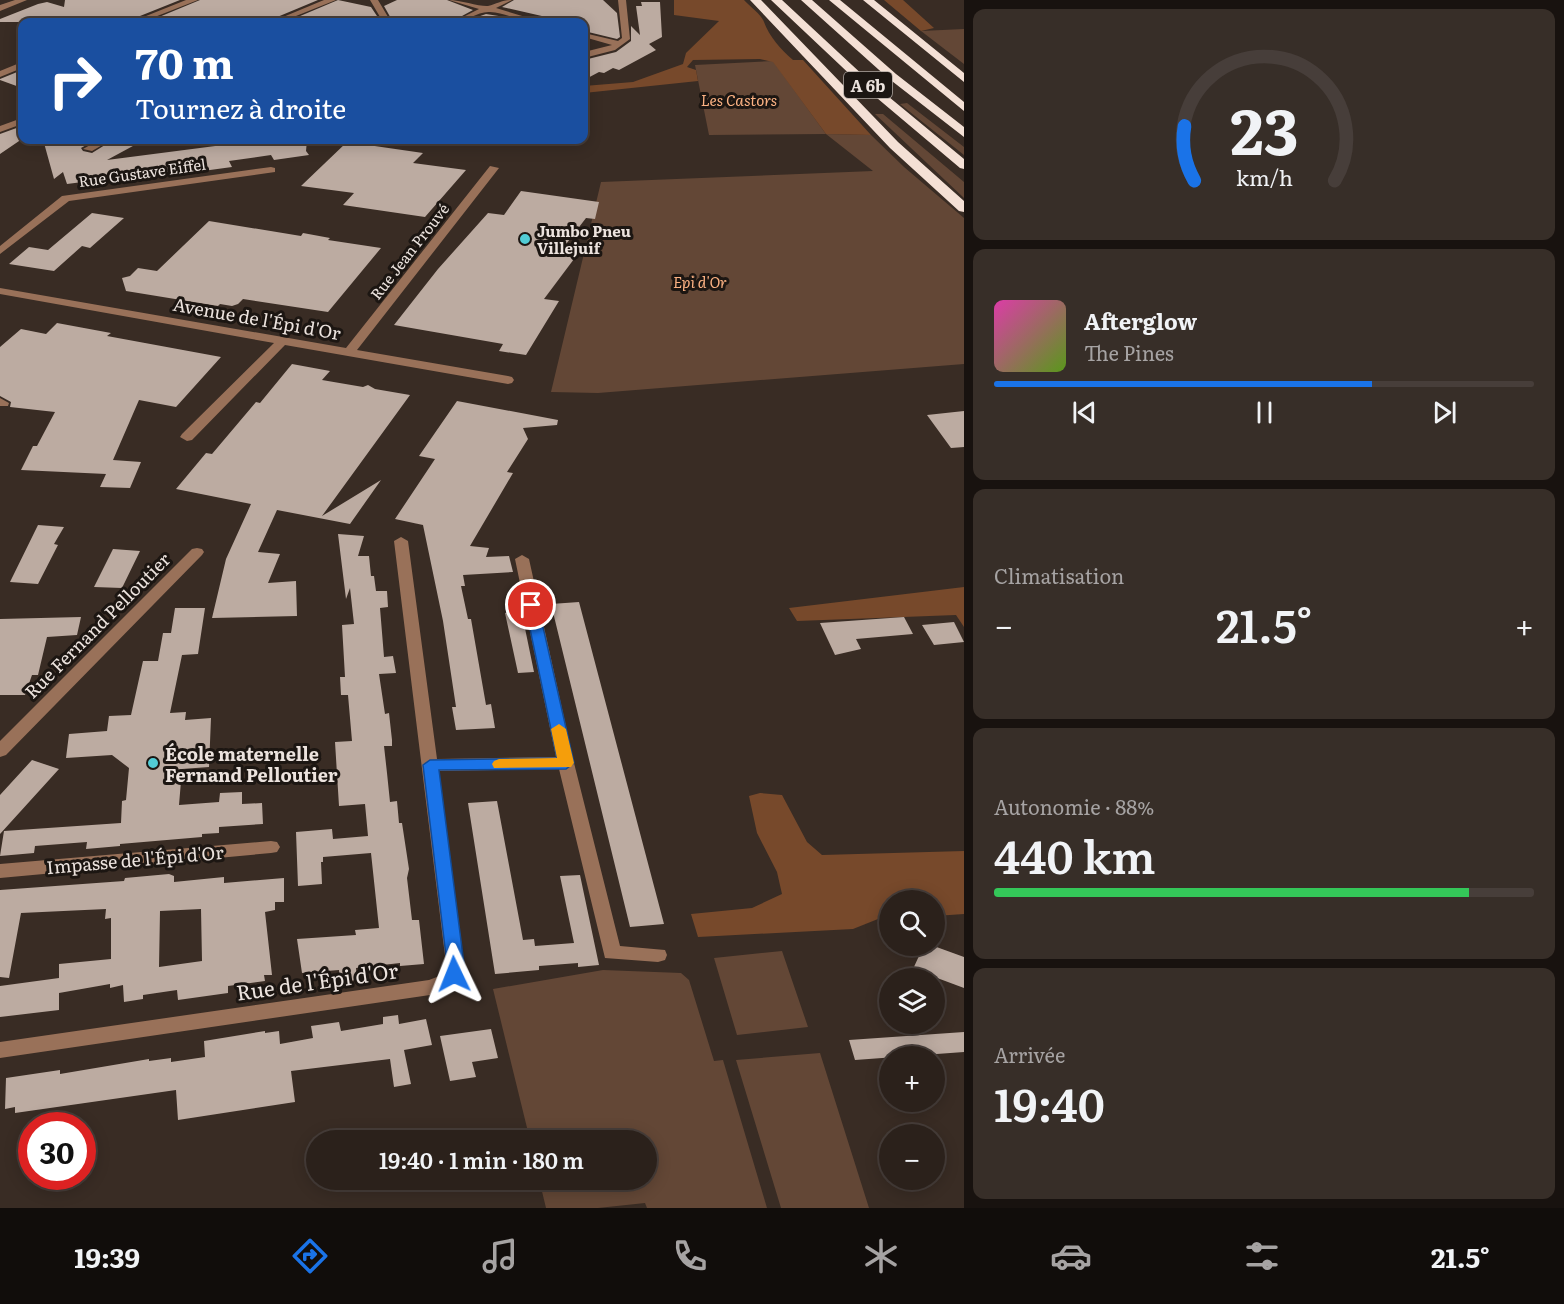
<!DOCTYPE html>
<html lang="fr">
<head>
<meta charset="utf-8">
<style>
  :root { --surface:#2b211b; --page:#372e28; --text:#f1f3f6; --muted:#a6a3a3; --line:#473e3a; --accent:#1a73e8 }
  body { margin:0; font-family:Literata,serif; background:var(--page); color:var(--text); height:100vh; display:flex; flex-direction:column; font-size:22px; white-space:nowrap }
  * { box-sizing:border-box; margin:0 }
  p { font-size:20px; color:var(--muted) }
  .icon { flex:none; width:33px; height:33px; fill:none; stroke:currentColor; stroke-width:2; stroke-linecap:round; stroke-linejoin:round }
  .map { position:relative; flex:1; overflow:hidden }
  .drawer { display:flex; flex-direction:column; gap:9px; padding:9px; background:#18120f; width:600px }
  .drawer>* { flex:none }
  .guide { position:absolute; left:18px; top:18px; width:570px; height:126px; border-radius:12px; box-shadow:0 3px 15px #0003,0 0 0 2px var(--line); background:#1a4fa0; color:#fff; overflow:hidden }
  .controls { position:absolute; left:879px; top:890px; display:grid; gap:12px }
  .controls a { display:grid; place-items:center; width:66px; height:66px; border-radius:50%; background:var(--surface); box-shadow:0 3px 15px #0003,0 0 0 2px var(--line); font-size:30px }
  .speed { position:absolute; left:18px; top:1112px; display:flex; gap:12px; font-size:30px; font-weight:700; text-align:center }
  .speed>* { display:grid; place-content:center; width:78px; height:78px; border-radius:50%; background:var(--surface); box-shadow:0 3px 15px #0003,0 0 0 2px var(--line); line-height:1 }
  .speed .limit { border:9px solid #d22; background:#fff; color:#111 }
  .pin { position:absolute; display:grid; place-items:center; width:51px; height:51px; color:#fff; margin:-26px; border:3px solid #fff; border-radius:50%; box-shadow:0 2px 6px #0007 }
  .me { position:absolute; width:66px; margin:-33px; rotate:358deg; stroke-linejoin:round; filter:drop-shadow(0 0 4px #0008) }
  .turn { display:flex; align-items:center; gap:21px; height:126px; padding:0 18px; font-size:27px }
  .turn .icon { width:78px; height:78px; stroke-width:2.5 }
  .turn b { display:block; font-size:42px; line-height:51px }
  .big { font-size:45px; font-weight:600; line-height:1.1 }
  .drawer .widget { flex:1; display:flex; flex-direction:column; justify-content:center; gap:9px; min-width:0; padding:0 21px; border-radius:12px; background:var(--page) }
  .drawer .dial { align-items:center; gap:0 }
  .dial svg { height:156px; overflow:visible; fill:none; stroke:var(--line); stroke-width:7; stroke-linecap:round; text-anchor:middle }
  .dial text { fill:var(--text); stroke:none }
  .song { display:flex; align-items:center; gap:18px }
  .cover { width:72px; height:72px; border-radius:9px; background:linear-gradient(135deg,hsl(320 70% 55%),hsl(90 70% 35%)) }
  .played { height:6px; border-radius:3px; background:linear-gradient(90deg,var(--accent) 70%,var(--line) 70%) }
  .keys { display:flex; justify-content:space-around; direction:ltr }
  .heat { display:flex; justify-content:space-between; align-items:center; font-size:33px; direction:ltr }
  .charge { height:9px; border-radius:4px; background:linear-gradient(90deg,#34c759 88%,var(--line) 0) }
  .trip { position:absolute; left:306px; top:1130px; width:351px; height:60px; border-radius:30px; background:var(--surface); box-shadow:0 3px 15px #0003,0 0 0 2px var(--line); font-weight:600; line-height:60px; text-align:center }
  .dock { display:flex; height:96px; justify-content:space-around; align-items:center; background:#110d0b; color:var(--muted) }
  .dock .icon { width:42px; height:42px }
  .dock .selected { color:var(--accent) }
  .dock b { font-size:27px; color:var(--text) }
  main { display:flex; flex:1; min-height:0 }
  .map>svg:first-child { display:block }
  .green { fill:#634736 }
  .forest { fill:#77492b }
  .building { fill:#bcaba1; fill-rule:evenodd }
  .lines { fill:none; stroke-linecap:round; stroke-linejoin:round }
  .minor { fill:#997159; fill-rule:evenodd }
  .highway { fill:#f4e0d5; fill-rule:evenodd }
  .route { fill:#1a73e8; stroke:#114b97; stroke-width:1.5 }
  .slow { fill:#f59e0b }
  .poi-dot { fill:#52ccd5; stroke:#1c1612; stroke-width:2 }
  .labels { text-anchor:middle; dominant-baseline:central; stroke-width:6; stroke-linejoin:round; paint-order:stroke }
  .far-park-label { font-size:15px; font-style:italic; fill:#fcb283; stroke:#1c1612 }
  .far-street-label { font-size:15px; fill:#ece3de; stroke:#1c1612 }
  .far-poi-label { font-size:15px; font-weight:bold; fill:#ece3de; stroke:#1c1612; text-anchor:start }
  .shield { fill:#1c1612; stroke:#aea6a1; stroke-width:1.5 }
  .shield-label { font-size:16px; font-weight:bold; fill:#ece3de }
  .street-label { font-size:18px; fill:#ece3de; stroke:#1c1612 }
  .poi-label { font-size:18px; font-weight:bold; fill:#ece3de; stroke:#1c1612; text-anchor:start }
  .near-street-label { font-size:21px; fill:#ece3de; stroke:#1c1612 }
</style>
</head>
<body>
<main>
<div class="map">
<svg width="964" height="1208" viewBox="0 0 964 1208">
  <rect width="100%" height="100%" fill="#392c24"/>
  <path class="green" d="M964,29V64L921,31Z
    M773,61L826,134L871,135L904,167L964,218V364L598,393L551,392L601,182L873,171L826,134L709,135L695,65Z
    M907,103L964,147V155L900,104Z
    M875,114H883L964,182V198Z
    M782,951L808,1027L737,1035L714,958Z
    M603,970L681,973L689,980L714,1061L723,1060L767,1208H647L645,1203L598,1208H546L539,1179H646V1140H530L493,989Z
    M820,1053L869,1208H781L736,1060Z"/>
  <path class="forest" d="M674,0H744C749,6 761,14 764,22C769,36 781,50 793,60H803L871,135L826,134L773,62L760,59L693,60L687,67L696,70L698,81L584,93V86L633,82L683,64L686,53L719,21L674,15Z
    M884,0H903L934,28L921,31Z
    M964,587V627L956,615L797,621L789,608Z
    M760,793L782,795L807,842L822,855L964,851V914L935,916L934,900H890L889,918L878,919L853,929L698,937L691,914L752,908L782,894L777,872L757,833L749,796Z"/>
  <path class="building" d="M65,0H180L130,20L129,22H0V19L38,4L47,2L64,7Z
    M200,0H318L270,20L269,22H147Z
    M338,0L371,7L381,22H286Z
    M397,0H447L473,10L451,22H393L384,6Z
    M514,0H603L617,13L620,37L617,39L584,31V22H568L502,7Z
    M641,2H660L662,37L649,44L656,50L619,70L613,68L604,73L599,72L584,80V60L616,52L631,41V26L640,35L636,6H642Z
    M486,14L505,17L494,22H463Z
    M22,70V88L0,80V79Z
    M22,126V139L0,154V134Z
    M69,140H95L81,148L83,151L92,153L113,140H144L107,160L262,140H307L306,151L309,155L274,160L271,155L229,161L232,167L188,173L130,180L137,175L67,184L63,172L54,179L44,143L68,146Z
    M347,142L423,153L413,163L466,170L425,217L343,205L354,193L301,186Z
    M521,191L599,202L595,219L586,218L560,252L577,255L544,299L559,301L526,355L499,351L503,344L394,325L438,269L488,213L504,215Z
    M92,213L124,218L90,248L82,246L54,271L9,264L29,247L48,250Z
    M209,221L301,236L303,233L330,238L328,240L381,248L328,312L243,299L238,304L232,306L220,304L218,306L126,291L122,278L130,276L138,268L157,271Z
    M57,323L111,333L107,336L221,357L176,407L139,400L113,460L141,462L130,488L100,487L106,474L21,470L33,446H37L55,412L10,407L11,402L0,396V347L21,329L46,334Z
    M292,364L330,371L322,380L363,387L368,385L375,389L410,395L322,516L381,480L350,524L277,510L258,552L280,554L268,583L296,581L297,616L212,618L226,559L251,504L176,489L206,453L212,454L256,402L260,403Z
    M457,401L558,420L557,425L523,428L528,439L507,472L513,473L470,546L489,548L486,557L509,556L513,572L463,575L465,586H461L468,619H471L486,705L491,704L495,728L456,730L452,707H456L443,621L423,525L395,519L435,459L419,456Z
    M964,411V447L951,448L927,415Z
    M38,525L64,527L54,544L58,545L38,584L10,582Z
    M338,534L364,536L358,556H369L371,576H374L376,591H387L388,607L380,608L384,657L393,656L396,673L379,674L385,714L389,713L392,740V746H384L387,773L390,802L397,801L399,823H402L409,869L407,878L412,920H419L424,964L400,966V963L356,968L357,980L340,982L339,970L302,973L297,939L356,935L355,930L379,928L371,853L323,857V862H321L322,884L298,886L296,832L332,829L333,839L368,836L365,804L339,806L335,742L352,741L348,695H341L340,677H345L342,625L354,624L350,588L346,599Z
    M113,549L140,551L122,588L94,587Z
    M579,602L664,924L630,927L551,604Z
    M175,608H205L198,654L182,655L170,713L186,712L185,720L211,718L209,767L182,769L179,805L219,802L220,793L242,792V804L262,803L263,824L219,827V833L202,834V837L120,844V846L86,849L87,842L35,846L34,853L0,856L4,831L121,823L122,801L126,800L129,768L112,755L66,758L69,734L107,731L109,716L131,715L143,661H158L163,633H171Z
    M521,609L534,672L518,673L505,613Z
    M81,617L77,635L47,637L38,675H32L25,695H0V619Z
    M904,617L913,634L856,639L861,649L835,655L820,623Z
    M954,622L964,642L934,645L922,625Z
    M32,760L59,769L0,834V795Z
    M497,801L523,940L534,939L535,946L574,943L560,876L580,875L599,965L578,967V963L539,966V970L495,974L468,803Z
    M169,874L174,876V882L224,877V883L284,878V902H275V910L265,912L272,975H264L265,981L228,986V993L178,1000L177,990L143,995V999L124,1002L123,985L110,988V984L59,993V979V1010L0,1017V986L59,978V964L111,959V918L105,919L106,909L21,913L9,978L0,977V890L124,881L125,878ZM201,909L202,961L159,967L160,911Z
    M924,945H931L964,957V988L913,969Z
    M398,1015L399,1024L426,1019L432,1045L404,1050L411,1084L394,1087L390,1059L291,1071L295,1102L178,1120L176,1090L15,1113V1107L5,1109L6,1078L60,1070V1074L149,1059V1061L171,1058V1062L205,1057L204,1041L265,1031V1033L279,1031L280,1044L313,1038L311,1026L339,1022L341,1031L383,1024V1026V1017Z
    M491,1029L498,1058L472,1062L476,1077L450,1081L440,1036Z
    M964,1032V1052L855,1060L849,1040Z"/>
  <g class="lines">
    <path class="minor" d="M15,0H27L0,11V5Z
      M186,0H198L142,22H131Z
      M324,0H336L281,22H271Z
      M370,0H378L391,22H383Z
      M449,0C460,0 481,7 488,6C497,4 502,0 512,0L496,8L542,22C524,24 508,13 490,12C478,11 466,22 453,22L479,9Z
      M618,0H626L630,39L615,50L584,58V52L612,45L584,37V33L618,41L622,38Z
      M22,62V68L0,77V71Z
      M22,118V124L0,132V126Z
      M99,140H111L92,151L83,149Z
      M490,166L499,168L357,350L508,376L512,377L514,380L512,383L508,384L285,345L192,440L187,441L180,437L182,434L274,343L0,294V288L346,348Z
      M271,167L275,168V172L69,201L0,254V246L62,196Z
      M0,398L9,403L8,406H0Z
      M401,537L408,541L437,759L556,757L515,559L522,555L529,559L574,763L620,946L665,950L667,955L665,960L658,962L605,958L559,769L439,771L464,964L457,985L430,995L0,1058V1042L429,980L442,975L446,964L394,541Z
      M197,548L202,549L204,552L202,555L6,755L0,757V741L192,549Z
      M271,841L277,842L280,847L277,852L271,853L0,878V864Z"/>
    <path class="highway" d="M750,0H761L898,142L964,201V212L959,211L890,148Z
      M771,0H782L866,78L964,159V169L960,168L858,82Z
      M801,0H812L896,74L964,127V137L888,78Z
      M829,0H840L964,102V111Z
      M863,0H874L964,73V82Z"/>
  </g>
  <path class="route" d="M531,601L538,605L574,763L566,769L439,770L464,964L460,979L454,981L448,979L445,974L447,964L423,765L430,760L557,758L525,605Z"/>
  <path class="slow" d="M559,724L566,729L574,763L571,767L494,768L492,764L494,761L499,759L557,758L551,729Z"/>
  <g class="poi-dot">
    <circle cx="525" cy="239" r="6"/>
    <circle cx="153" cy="763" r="6"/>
  </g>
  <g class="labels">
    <g class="far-park-label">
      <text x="739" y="99">Les Castors</text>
      <text x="700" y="281">Epi d'Or</text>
    </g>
    <g class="far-street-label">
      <text transform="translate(142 172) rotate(-8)">Rue Gustave Eiffel</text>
      <text transform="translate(409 251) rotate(-52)">Rue Jean Prouvé</text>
    </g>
    <g class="far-poi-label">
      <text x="537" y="230">Jumbo Pneu<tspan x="537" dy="17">Villejuif</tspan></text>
    </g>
    <rect class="shield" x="844" y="72" width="48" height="26" rx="4.5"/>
    <g class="shield-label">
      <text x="868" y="85">A 6b</text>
    </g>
    <g class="street-label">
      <text transform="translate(257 318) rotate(10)">Avenue de l'Épi d'Or</text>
      <text transform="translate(97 625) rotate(-45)">Rue Fernand Pelloutier</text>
      <text transform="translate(135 859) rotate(-5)">Impasse de l'Épi d'Or</text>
    </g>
    <g class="poi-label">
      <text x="165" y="753">École maternelle<tspan x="165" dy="21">Fernand Pelloutier</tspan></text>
    </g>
    <g class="near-street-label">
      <text transform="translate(317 980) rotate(-8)">Rue de l'Épi d'Or</text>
    </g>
  </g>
</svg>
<div class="controls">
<a><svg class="icon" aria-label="search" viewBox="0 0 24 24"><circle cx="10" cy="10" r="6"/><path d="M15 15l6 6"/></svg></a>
<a><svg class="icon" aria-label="layers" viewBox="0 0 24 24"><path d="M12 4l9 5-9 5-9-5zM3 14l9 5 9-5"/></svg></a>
<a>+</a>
<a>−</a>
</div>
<div class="speed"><div class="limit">30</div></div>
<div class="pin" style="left:531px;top:605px;background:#d93025"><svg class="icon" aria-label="arrive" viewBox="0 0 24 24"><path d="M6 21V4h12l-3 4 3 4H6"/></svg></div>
<svg class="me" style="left:454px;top:974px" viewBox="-20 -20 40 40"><path d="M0-17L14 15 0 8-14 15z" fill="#1a73e8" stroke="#fff" stroke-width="4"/></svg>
<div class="trip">19:40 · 1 min · 180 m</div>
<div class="guide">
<div class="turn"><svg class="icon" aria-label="right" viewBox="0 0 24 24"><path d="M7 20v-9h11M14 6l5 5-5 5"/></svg><div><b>70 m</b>Tournez à droite</div></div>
</div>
</div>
<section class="drawer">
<div class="widget dial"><svg viewBox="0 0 100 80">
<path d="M14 69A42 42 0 1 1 86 69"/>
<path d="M14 69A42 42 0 0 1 9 41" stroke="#1a73e8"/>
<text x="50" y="56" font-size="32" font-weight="700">23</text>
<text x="50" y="72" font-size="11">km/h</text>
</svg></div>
<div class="widget">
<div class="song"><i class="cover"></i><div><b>Afterglow</b><p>The Pines</p></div></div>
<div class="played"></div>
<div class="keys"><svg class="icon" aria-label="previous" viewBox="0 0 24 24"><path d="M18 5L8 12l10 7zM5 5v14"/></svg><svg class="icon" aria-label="pause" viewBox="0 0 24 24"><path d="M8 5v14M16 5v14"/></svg><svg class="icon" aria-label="next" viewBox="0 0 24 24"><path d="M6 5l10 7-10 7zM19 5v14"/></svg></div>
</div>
<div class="widget"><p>Climatisation</p>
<div class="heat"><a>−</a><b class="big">21.5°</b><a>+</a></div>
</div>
<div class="widget"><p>Autonomie · 88%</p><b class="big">440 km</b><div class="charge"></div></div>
<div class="widget"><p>Arrivée</p><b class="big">19:40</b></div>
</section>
</main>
<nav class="dock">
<b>19:39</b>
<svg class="icon selected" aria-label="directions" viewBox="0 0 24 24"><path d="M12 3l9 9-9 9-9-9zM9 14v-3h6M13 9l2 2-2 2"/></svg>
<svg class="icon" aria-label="music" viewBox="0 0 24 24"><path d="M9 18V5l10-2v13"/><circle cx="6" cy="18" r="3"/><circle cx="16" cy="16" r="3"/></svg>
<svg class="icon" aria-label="phone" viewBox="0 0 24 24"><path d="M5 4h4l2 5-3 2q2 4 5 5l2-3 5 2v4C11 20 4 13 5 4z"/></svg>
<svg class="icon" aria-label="climate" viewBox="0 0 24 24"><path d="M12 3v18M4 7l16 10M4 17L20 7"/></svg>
<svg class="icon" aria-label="car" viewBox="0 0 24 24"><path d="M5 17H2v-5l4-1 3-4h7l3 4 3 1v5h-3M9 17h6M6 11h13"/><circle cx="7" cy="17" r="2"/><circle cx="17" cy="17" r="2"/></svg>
<svg class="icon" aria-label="filters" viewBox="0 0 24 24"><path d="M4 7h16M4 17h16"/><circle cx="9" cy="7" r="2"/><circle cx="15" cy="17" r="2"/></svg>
<b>21.5°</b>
</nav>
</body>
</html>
